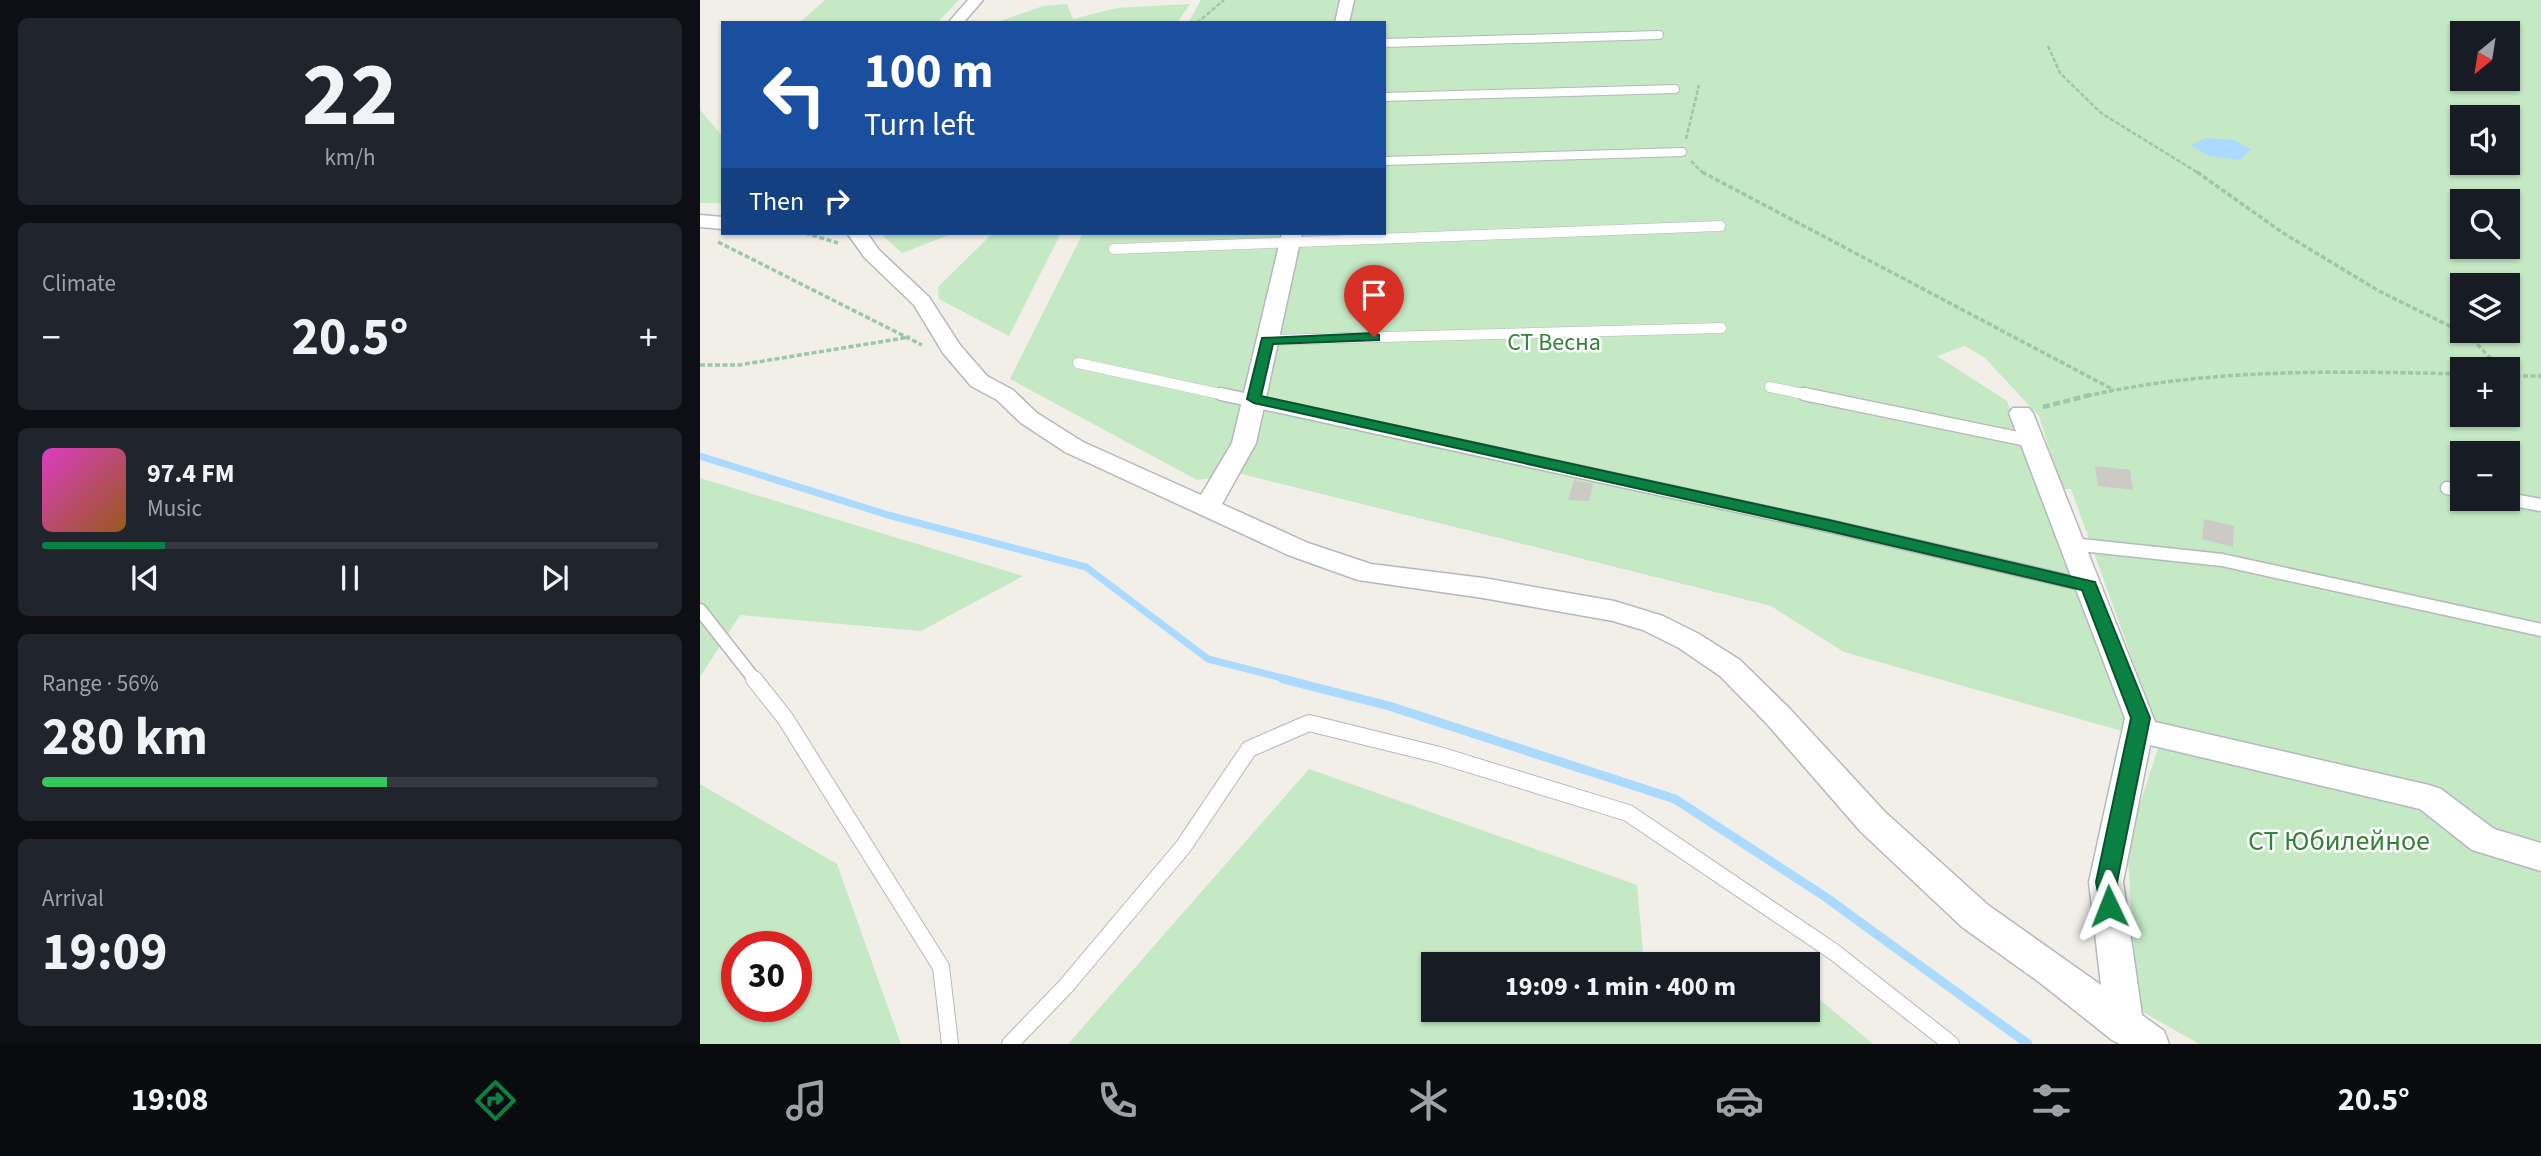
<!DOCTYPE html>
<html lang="en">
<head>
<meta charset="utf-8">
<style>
  :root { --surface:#171b24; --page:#20242c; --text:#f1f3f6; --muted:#9ea1a6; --line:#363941; --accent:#0b8043 }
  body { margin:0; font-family:"Source Sans 3",sans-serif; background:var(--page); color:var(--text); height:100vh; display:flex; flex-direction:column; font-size:26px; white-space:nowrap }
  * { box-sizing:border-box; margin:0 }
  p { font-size:23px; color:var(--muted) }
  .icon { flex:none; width:38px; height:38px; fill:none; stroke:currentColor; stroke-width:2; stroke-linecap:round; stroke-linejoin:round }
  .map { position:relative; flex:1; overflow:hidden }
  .drawer { display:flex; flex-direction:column; gap:18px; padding:18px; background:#0d0f14; width:700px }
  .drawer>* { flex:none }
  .top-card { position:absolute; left:21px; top:21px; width:665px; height:214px; border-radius:0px; box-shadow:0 2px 5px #0004; background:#1a4fa0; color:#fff; overflow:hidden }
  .needle { width:46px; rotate:210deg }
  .tools { position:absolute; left:1750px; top:21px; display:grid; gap:14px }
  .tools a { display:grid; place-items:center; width:70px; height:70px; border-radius:0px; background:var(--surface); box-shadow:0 2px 5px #0004; font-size:35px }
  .speed { position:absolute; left:21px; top:931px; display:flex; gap:14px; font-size:35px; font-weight:700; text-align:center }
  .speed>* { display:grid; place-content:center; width:91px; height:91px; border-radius:50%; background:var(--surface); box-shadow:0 2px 5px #0004; line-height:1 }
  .speed .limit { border:10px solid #d22; background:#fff; color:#111 }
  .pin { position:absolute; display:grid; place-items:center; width:60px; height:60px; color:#fff; margin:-72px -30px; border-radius:50% 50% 50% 0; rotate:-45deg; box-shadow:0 0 7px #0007 }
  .pin .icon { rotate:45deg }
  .me { position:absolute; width:77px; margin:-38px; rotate:358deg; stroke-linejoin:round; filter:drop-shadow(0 0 5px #0008) }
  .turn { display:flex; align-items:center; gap:24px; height:147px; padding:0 28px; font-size:32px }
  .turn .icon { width:91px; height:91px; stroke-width:2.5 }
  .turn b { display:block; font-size:49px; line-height:60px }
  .then { display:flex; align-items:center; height:66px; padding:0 28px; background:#0003; gap:14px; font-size:26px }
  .big { font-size:52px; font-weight:700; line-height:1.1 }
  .drawer .tile { flex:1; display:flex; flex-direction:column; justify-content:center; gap:10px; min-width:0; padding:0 24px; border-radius:10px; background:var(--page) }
  .drawer .dial { align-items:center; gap:0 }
  .dial b { font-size:91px; line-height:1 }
  .song { display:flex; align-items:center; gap:21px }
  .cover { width:84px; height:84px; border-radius:10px; background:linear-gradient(135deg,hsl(310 70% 55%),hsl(30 70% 35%)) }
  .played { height:7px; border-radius:4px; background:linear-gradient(90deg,var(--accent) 20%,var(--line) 20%) }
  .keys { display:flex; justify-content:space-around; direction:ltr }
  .heat { display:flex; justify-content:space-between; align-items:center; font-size:38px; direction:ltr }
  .charge { height:10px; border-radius:5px; background:linear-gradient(90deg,#34c759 56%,var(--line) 0) }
  .trip { position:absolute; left:721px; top:952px; width:399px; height:70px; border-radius:0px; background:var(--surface); box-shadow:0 2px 5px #0004; font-weight:700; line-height:70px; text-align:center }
  .tab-bar { display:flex; height:112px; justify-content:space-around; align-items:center; background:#090b0e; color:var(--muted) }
  .tab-bar .icon { width:49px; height:49px }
  .tab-bar .on { color:var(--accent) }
  .tab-bar b { font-size:32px; color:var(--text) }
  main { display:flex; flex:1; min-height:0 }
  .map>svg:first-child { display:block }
  .green { fill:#c5e8c5; fill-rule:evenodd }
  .water { fill:#aadaff }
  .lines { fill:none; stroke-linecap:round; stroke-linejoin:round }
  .stream-far1 { stroke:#aadaff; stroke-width:7 }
  .stream { stroke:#aadaff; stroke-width:9 }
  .building { fill:#cccac5 }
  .service-far3-casing { stroke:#b5b8bc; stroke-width:10 }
  .service-far2-casing { stroke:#b5b8bc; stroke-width:11 }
  .service-far1-casing { stroke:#b5b8bc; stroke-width:15 }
  .service-casing { stroke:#b5b8bc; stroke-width:18 }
  .minor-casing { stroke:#b5b8bc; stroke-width:3 }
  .path-far2 { stroke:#9cc7a9; stroke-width:2.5; stroke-dasharray:4.5 2; stroke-linecap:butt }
  .path-far1 { stroke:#9cc7a9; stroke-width:3.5; stroke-dasharray:5 2.5; stroke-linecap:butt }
  .path { stroke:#9cc7a9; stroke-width:4.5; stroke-dasharray:7 3.5; stroke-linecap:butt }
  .service-far3 { stroke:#fff; stroke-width:8 }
  .service-far2 { stroke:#fff; stroke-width:10 }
  .service-far1 { stroke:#fff; stroke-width:12 }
  .service { stroke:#fff; stroke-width:16 }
  .minor { fill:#fff; fill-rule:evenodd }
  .route { fill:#0b8043; stroke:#07532c; stroke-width:2 }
  .labels { text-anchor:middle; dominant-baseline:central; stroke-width:5; stroke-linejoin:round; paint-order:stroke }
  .park-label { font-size:24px; fill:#348238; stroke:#fff }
  .near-park-label { font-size:28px; fill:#348238; stroke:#fff }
</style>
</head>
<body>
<main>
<section class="drawer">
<div class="tile dial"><b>22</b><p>km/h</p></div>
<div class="tile"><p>Climate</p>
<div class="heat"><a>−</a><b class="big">20.5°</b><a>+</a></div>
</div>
<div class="tile">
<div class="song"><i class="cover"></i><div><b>97.4 FM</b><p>Music</p></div></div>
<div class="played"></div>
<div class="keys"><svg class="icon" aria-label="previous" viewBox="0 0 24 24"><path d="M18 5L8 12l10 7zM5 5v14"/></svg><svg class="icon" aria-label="pause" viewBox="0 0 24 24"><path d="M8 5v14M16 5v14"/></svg><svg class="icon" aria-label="next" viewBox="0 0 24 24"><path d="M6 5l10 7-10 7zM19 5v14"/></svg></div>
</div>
<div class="tile"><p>Range · 56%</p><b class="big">280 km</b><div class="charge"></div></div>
<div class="tile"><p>Arrival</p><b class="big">19:09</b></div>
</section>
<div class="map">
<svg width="1841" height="1044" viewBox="0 0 1841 1044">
  <rect width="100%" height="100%" fill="#f1efe8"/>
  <path class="green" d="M125,0H259L237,23H99Z
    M501,0H1841V1044H1499L1438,1009L1427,844L1461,739L1371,489H1362L1339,416L1285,358L1265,346L1237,356L1307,401L1429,733L1144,652L1071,606L542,474L497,480L310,379L383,233H684V23H488ZM1762,33H1808V79H1762ZM1762,117H1808V163H1762ZM1762,201H1808V247H1762ZM1762,285H1808V331H1762ZM1762,369H1808V415H1762ZM1762,453H1808V499H1762Z
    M367,4L373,19L417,8L490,4L477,23H295L343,6Z
    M0,110L23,137V203H0Z
    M180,233H254L202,253Z
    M293,233H361L309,336L239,299L238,287Z
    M0,478L323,576L221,631L40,615L0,677Z
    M609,769L937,885L944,964H733V1010H948L950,1019L1008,1010H1108V993H1112L1173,1044H368Z
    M0,784L137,864L201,1044H0ZM37,947H96V1006H37Z"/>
  <path class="water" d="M1507,138L1533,140L1551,149L1540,160L1509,156L1490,145Z"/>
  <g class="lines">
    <path class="stream-far1" d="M0,456L188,515L386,567L508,659L590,680"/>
    <path class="stream" d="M583,679L689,706L975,799L1124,896L1328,1044"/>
  </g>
  <path class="building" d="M1395,466L1430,470L1433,490L1398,486Z
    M874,480L893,484L889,501L868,500Z
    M1504,519L1534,526L1533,547L1502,539Z"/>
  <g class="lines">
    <defs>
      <path id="service-far3" d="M684,43L959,35
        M684,97L975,89
        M684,161L982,152"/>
      <path id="service-far2" d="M414,249L1020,226
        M567,340L1021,328
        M378,363L529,396
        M1070,387L1113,396"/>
      <path id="service-far1" d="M521,394L1129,526L1389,586
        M1104,394L1332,441
        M1747,488L1762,491
        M1808,499L1841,505
        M1372,544L1522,560L1841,630
        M0,610L55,680"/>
      <path id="service" d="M54,679L85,718L241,967L250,1044
        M310,1044L366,986L483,847L549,749L609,723L739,755L928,813L1134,952L1251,1044"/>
      <path id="minor" d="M268,0H283L263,23H248Z
        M640,0H654L649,23H635Z
        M0,215L23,217V229L0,227Z
        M147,233H167L179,250L229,297L260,345L287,376L313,390L337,413L383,442L501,495L532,443L582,233H602L556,443L522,504L608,543L671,564L783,578L914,601L963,616L999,634L1040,660L1089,708L1185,812L1288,905L1401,985L1389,882L1425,718L1309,413L1313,408H1329L1333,413L1455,722L1729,785L1741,789L1794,829L1841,843V871L1772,850L1720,809L1450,745L1423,882L1442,1015L1464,1031L1469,1044H1420L1412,1040L1339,982L1262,927L1161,832L1067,724L1020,676L979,648L943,630L913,621L783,598L658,580L588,555L365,452L321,423L297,400L271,386L243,353L214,305L165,258Z"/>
    </defs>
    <use href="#service-far3" class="service-far3-casing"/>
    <use href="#service-far2" class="service-far2-casing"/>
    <use href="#service-far1" class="service-far1-casing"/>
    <use href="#service" class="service-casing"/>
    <use href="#minor" class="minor-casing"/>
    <path class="path-far2" d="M497,23L524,0
      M1348,46L1360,73L1401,113L1500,174
      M986,139L999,85
      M991,161L1004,174"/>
    <path class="path-far1" d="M1002,172L1414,390
      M1497,172L1583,233L1679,291L1768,335L1801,369
      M105,233L138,243
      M18,242L222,345
      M0,365H39L210,337
      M1808,376H1841
      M1387,396C1509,368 1638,371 1762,374"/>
    <path class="path" d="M1343,407L1394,394"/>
    <use href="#service-far3" class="service-far3"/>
    <use href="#service-far2" class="service-far2"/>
    <use href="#service-far1" class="service-far1"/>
    <use href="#service" class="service"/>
    <use href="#minor" class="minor"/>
  </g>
  <path class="route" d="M674,333L679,335V340L573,344L561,396L1129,520L1395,582L1450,718L1417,882L1420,906L1417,913L1409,916L1402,913L1396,882L1431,718L1382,590L1129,531L554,403L547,399L562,338Z"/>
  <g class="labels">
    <g class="park-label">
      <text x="854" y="342">СТ Весна</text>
    </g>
    <g class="near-park-label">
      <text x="1639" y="841">СТ Юбилейное</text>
    </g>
  </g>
</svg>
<div class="tools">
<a><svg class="needle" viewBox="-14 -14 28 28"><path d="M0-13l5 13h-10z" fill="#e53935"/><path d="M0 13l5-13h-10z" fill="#9ea1a6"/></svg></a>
<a><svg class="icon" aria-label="sound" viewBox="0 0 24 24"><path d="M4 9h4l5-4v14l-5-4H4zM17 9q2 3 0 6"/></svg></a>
<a><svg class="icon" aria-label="search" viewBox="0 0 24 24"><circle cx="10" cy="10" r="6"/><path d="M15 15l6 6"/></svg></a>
<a><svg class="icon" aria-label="layers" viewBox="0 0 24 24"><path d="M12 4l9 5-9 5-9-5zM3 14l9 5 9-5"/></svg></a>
<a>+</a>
<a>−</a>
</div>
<div class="speed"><div class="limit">30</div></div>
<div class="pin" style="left:674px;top:337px;background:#d93025"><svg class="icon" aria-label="arrive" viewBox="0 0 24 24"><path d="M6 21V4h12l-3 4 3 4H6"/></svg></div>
<svg class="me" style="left:1409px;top:906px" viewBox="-20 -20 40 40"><path d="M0-17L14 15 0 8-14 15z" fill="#0b8043" stroke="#fff" stroke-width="4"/></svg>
<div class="trip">19:09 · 1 min · 400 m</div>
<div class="top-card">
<div class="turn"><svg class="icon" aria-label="left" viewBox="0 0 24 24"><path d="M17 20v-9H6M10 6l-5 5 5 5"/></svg><div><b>100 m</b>Turn left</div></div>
<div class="then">Then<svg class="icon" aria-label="right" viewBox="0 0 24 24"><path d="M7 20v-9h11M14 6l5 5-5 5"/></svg></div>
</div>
</div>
</main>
<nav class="tab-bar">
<b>19:08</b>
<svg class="icon on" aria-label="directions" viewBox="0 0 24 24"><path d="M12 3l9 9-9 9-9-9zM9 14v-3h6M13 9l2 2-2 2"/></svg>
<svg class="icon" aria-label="music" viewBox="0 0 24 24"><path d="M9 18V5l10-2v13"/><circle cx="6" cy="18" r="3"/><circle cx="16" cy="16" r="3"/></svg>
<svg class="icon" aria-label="phone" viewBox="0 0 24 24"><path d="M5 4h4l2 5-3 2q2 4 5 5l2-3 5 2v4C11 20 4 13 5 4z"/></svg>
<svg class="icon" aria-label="climate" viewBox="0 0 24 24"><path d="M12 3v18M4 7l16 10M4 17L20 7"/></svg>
<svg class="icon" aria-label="car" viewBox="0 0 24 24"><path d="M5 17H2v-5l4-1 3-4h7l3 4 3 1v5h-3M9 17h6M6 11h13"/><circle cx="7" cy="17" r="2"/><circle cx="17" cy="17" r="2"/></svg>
<svg class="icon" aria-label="filters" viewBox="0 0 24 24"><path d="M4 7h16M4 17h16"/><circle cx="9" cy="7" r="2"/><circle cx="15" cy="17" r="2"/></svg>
<b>20.5°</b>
</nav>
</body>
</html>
